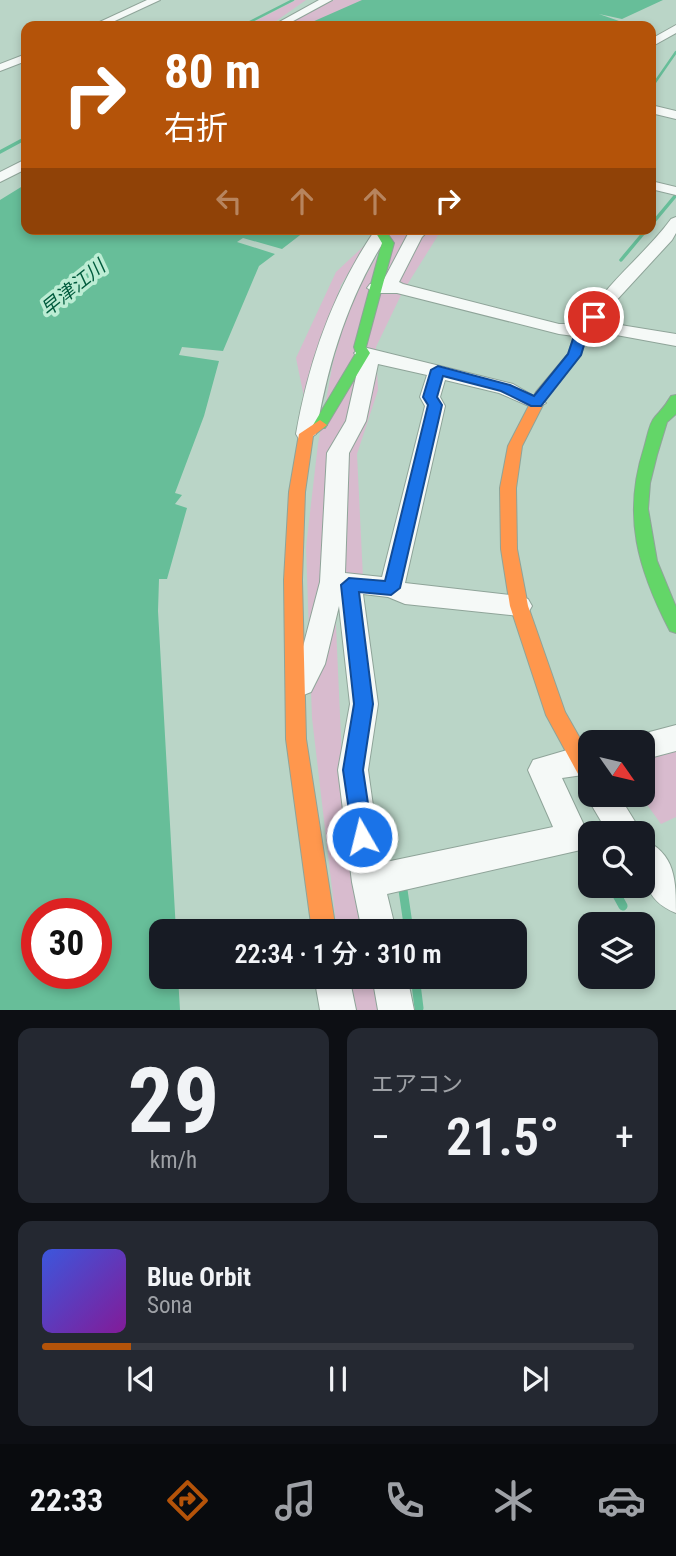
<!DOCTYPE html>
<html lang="ja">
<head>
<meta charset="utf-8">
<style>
  :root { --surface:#171b24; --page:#242831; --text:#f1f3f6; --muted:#9ea1a6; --line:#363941; --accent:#b45309 }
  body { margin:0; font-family:"Roboto Condensed","Noto Sans JP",sans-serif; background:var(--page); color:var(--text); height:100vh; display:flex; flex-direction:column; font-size:26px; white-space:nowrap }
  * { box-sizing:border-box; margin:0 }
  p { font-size:23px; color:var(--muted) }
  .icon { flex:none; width:38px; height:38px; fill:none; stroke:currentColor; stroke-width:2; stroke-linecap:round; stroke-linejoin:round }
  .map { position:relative; height:1010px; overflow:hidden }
  .details { display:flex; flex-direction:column; gap:18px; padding:18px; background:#0d0f14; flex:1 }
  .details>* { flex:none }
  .guide { position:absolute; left:21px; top:21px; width:635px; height:214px; border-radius:14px; box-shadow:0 4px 10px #0003; background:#b45309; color:#fff; overflow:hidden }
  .needle { width:46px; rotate:124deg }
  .tools { position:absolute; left:578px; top:730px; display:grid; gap:14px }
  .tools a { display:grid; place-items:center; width:77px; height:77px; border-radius:14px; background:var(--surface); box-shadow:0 4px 10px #0003; font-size:35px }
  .speed { position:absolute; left:21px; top:898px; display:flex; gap:14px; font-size:35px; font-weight:700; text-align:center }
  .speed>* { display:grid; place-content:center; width:91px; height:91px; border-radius:50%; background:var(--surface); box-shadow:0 4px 10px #0003; line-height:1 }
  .speed .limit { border:10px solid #d22; background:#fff; color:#111 }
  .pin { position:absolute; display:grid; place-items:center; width:60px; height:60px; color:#fff; margin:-30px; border:4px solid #fff; border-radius:50%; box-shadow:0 2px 7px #0007 }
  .me { position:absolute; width:77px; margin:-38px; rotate:352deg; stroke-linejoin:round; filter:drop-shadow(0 0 5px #0008) }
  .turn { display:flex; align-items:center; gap:24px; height:147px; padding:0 28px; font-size:32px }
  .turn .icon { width:91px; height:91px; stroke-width:2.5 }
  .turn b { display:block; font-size:49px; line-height:60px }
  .lanes { display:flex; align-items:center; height:66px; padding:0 28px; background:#0003; justify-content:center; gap:35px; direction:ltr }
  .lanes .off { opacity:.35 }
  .big { font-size:52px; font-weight:600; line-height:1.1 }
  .details .widget { flex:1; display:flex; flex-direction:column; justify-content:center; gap:10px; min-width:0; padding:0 24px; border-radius:14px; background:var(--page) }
  .details .dial { align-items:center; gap:0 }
  .dial b { font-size:91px; line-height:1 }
  .song { display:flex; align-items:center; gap:21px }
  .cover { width:84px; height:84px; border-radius:10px; background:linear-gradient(135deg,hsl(230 70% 55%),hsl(290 70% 35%)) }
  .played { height:7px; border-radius:4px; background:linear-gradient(90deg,var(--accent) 15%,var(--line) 15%) }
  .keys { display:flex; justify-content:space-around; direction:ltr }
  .heat { display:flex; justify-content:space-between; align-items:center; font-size:38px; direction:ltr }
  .details .tiles { flex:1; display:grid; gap:18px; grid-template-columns:1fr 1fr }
  .widget:last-child { grid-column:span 2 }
  .trip { position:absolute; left:149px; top:919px; width:378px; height:70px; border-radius:14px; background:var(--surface); box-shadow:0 4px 10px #0003; font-weight:600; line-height:70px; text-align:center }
  .menu { display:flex; height:112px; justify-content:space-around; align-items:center; background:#090b0e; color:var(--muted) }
  .menu .icon { width:49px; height:49px }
  .menu .on { color:var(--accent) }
  .menu b { font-size:32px; color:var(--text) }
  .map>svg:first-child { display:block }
  .green { fill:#d8bbce }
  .water { fill:#67be99; fill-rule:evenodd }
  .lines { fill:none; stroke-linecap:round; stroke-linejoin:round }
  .stream-far2 { stroke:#67be99; stroke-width:2.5 }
  .stream-far1 { stroke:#67be99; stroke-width:3.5 }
  .stream { stroke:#67be99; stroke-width:9 }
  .street-casing { stroke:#8fa499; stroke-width:2 }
  .fast-casing { stroke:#8fa499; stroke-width:2 }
  .slow-casing { stroke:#8fa499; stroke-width:2 }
  .street { fill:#f5f9f7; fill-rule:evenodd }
  .fast { fill:#63d668; fill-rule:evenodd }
  .slow { fill:#ff974d; fill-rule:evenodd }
  .route { fill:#1a73e8; stroke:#114b97; stroke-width:2 }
  .labels { text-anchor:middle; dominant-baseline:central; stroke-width:7; stroke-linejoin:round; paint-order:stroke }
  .far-water-label { font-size:19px; font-style:italic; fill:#005b3d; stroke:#bcedd4 }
</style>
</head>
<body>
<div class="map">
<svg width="676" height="1010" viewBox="0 0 676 1010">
  <rect width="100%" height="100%" fill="#bad5c7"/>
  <path class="green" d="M296,0H306L269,26H246Z
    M334,0H370L310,26H282Z
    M394,229H442L402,293L376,347L378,390L357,454L363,578L335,604L343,782L373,931H337L312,718L306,547L318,444L333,362L351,299Z
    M367,243L341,285L304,397L296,358L336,272Z
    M676,742V817L661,824L640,795L642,751Z
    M347,977H382L389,1010H354Z"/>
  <path class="water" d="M362,0H663L622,19L599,14L619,21L609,26H303Z
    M26,184V229H308L282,249L243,238L237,242L275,254L259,266L223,351L182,347L179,355L219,361L204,416L175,493L182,495L175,504L187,508L167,579H159L158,611L176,931H161V976L178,977L180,1010H0V200ZM37,914H96V973H37Z"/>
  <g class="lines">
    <path class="stream-far2" d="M242,26L293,0
      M651,88L676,52"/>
    <path class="stream-far1" d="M0,152L26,138
      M651,225L676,195
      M621,260L647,229"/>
    <path class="stream" d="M612,886L623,906
      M403,890L409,931
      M415,976L419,1008"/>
    <defs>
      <path id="street" d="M147,0H160L104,26H91Z
        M319,0H332L284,26H272Z
        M676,25V33L651,47V39Z
        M26,54V61L0,71V64Z
        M651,105L676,111V119L651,113Z
        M26,159V169L0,182V172Z
        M651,181L676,187V195L651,189Z
        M676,217V233L672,240L614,303L602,322L676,334V346L600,332L574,336L559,334L397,293H376L367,288L370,284L382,283L409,232L430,229L422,237L399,282L403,284L559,324H583C605,283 644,256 671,219Z
        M375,230H387L389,233C349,295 328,361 316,434L306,441L299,439L296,434C309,360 333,292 375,230Z
        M363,347L513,384L546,403L536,409L499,393L445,380L440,397L445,406L405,583L519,596L528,599L532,606L528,613L519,616L405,604L388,597L363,594L378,704L368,770L381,863L553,827L528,770L533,760L574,748H590V774L562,778L590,838L585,849L387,894L396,931H362L352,882L338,770L350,704L339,606L325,664L311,692L301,696L291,692L287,684L299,662L320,582L327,453L346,421L360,359L354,353ZM378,364L427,375L420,397L425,406L382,577L345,573L349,453L366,421Z
        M676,725V751L642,760V742H630L642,734Z
        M589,784L590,794H618L642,833H608L585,794Z
        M642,839C676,853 676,881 676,913C641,899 642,871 642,839Z
        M314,976H349L356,1010H320Z
        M372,976H407L414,1010H378Z"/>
      <path id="fast" d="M378,229H389L387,233L394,243L366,347L370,353L325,428H315L313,425L356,353L354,347L382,243L376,233Z
        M676,395V414L667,422L657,455L650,483L648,509L657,561L676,607V633L670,631C638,569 622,516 644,448C647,439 649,423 655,417C663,408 664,408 671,396Z"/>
      <path id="slow" d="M582,326L588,330L581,355L549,393L522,446L516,488L517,549L528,606L565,712L590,756V785L583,783L546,715L510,606L501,549L500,488L508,446L536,392L568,354L576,330Z
        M320,420L327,425L313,436L305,492L302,580L306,739L336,931H312L286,739L284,580L289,492L299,434Z"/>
    </defs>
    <use href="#street" class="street-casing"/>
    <use href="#fast" class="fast-casing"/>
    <use href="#slow" class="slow-casing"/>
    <use href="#street" class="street"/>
    <use href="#fast" class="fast"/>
    <use href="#slow" class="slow"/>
  </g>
  <path class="route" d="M590,315L601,317L596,328L588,332L581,355L541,406H531L501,391L443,376L437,397L442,405L400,588L391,595L359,592L373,704L363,770L373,837L370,845L362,848L354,845L343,770L354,704L341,585L349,578L385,581L428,405L423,397L431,370L438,366L510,385L534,396L568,354L576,330L585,325Z"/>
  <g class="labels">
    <g class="far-water-label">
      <text transform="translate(73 288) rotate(-39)">早津江川</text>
    </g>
  </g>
</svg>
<div class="tools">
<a><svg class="needle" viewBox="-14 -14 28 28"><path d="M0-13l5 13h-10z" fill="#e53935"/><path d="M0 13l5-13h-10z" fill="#9ea1a6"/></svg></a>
<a><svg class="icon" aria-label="search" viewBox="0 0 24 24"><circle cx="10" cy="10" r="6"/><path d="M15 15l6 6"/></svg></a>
<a><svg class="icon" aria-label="layers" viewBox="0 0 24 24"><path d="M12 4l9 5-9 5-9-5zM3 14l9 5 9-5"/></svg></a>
</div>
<div class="speed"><div class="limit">30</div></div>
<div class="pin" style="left:594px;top:317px;background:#d93025"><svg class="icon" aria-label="arrive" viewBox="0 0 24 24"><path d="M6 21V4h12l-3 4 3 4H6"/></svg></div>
<svg class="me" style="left:362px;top:837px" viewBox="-20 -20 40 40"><circle r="17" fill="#1a73e8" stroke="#fff" stroke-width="3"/><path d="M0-11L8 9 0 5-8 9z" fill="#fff"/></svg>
<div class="trip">22:34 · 1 分 · 310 m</div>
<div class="guide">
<div class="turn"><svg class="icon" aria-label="right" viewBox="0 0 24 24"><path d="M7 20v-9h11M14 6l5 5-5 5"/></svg><div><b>80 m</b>右折</div></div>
<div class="lanes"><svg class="icon off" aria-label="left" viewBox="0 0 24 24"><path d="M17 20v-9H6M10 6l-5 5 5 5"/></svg><svg class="icon off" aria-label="ahead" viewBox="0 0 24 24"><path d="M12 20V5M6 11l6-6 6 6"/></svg><svg class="icon off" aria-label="ahead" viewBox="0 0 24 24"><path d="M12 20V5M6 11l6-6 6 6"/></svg><svg class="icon" aria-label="right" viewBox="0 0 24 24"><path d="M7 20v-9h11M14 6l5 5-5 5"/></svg></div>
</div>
</div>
<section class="details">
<div class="tiles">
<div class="widget dial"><b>29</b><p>km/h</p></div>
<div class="widget"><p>エアコン</p>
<div class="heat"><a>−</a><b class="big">21.5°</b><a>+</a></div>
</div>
<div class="widget">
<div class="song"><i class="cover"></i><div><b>Blue Orbit</b><p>Sona</p></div></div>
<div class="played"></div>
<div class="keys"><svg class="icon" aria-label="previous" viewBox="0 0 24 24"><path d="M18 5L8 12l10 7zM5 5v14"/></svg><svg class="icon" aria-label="pause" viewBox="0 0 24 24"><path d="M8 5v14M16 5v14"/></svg><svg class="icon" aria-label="next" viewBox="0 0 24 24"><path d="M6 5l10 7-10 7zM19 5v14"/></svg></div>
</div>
</div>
</section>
<nav class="menu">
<b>22:33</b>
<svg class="icon on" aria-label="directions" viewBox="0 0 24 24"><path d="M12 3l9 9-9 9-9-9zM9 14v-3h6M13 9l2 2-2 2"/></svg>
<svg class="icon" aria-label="music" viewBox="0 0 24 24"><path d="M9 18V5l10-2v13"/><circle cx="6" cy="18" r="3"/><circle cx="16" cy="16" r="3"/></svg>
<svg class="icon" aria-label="phone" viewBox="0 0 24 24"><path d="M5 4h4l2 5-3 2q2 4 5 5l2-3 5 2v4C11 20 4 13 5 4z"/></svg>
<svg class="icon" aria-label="climate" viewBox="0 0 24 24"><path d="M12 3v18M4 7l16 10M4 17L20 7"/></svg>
<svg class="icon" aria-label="car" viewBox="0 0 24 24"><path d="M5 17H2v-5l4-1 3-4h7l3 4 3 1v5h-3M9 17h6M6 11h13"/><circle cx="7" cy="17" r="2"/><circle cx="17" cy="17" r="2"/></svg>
</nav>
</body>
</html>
